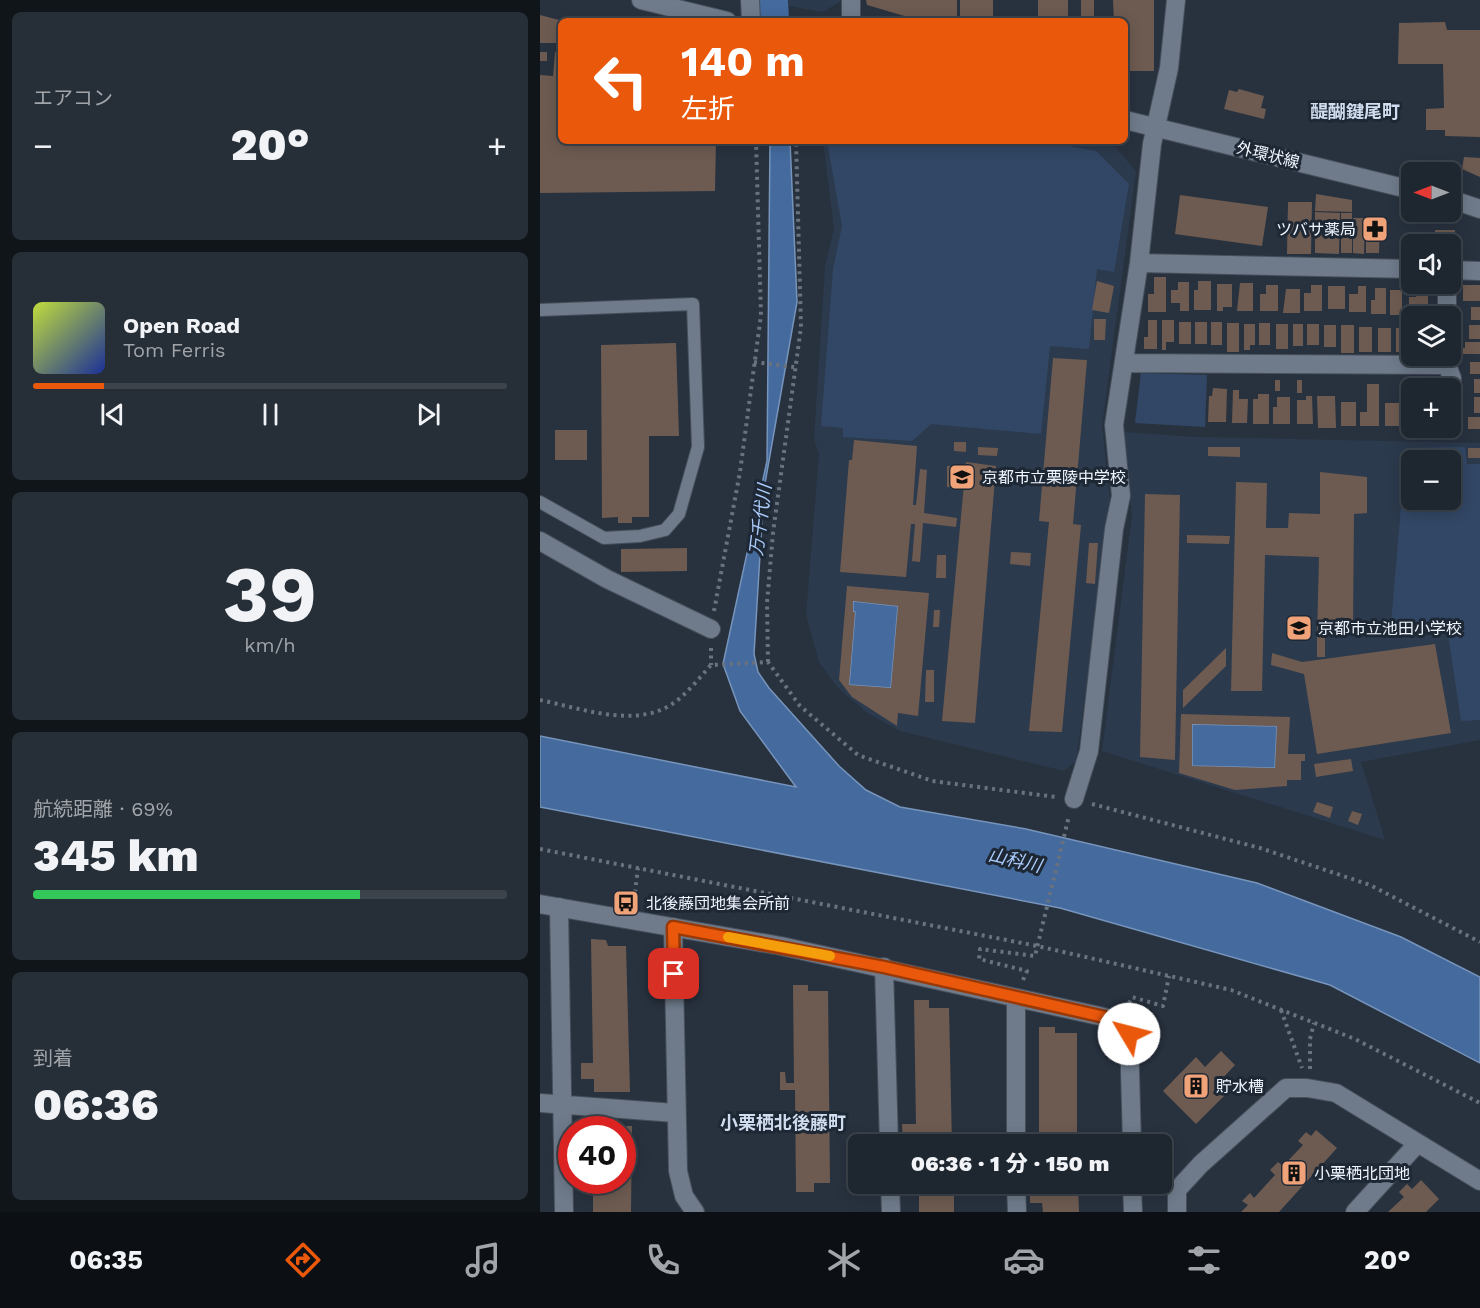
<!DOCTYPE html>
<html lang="ja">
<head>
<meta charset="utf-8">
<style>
  :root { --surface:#1e262f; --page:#262e37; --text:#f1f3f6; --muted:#a1a5aa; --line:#3c434b; --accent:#ea580c }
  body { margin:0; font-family:"Work Sans","Noto Sans JP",sans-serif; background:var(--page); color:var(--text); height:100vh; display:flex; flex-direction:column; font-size:22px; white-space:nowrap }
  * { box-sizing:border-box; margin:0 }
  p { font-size:20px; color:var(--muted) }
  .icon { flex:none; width:33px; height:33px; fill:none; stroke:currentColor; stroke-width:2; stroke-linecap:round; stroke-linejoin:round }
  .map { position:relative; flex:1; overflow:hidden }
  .details { display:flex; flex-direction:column; gap:12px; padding:12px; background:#10151a; width:540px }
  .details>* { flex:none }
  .hud { position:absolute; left:18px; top:18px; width:570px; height:126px; border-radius:9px; box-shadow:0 3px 15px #0003,0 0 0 2px var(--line); background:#ea580c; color:#fff; overflow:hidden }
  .needle { width:39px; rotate:270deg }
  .tools { position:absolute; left:861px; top:162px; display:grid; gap:12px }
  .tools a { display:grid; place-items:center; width:60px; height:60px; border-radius:9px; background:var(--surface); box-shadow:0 3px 15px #0003,0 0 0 2px var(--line); font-size:30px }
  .speed { position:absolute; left:18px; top:1116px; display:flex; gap:12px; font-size:30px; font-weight:700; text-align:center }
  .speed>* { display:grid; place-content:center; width:78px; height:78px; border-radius:50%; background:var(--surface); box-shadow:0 3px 15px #0003,0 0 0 2px var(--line); line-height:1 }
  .speed .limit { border:9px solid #d22; background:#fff; color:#111 }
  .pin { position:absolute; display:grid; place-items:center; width:51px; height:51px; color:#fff; margin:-26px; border-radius:12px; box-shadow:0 3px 9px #0006 }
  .me { position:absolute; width:66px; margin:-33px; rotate:307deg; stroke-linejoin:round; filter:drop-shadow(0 0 4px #0008) }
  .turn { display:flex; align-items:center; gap:21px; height:126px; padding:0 24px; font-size:27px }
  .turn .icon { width:78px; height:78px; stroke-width:2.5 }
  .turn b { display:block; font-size:42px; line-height:51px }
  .big { font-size:45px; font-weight:800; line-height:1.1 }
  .details .tile { flex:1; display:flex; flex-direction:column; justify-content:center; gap:9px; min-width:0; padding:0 21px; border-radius:9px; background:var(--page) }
  .details .dial { align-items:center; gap:0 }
  .dial b { font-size:78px; line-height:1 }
  .song { display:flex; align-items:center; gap:18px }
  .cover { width:72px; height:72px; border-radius:9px; background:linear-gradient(135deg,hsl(70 70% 55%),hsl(230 70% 35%)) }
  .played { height:6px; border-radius:3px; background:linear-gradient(90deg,var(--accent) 15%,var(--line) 15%) }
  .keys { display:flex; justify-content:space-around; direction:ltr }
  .heat { display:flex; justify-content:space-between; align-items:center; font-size:33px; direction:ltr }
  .charge { height:9px; border-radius:4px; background:linear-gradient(90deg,#34c759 69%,var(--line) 0) }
  .trip { position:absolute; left:308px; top:1134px; width:324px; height:60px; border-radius:9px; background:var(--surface); box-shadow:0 3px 15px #0003,0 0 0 2px var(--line); font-weight:800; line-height:60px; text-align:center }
  .dock { display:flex; height:96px; justify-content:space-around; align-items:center; background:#0c0f13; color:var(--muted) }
  .dock .icon { width:42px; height:42px }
  .dock .on { color:var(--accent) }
  .dock b { font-size:27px; color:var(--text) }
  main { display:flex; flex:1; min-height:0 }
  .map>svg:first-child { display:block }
  .built { fill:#2c3a4d; fill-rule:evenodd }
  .green { fill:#324765; fill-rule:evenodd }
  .water { fill:#446a9e; stroke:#7794bb; stroke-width:1.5 }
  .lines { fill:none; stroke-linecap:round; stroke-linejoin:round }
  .river { stroke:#446a9e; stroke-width:40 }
  .building { fill:#6d5b51; fill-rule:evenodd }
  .lane-casing { stroke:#464e5a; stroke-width:14 }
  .street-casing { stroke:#464e5a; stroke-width:20 }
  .secondary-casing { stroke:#464e5a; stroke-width:20 }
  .path { stroke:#6a727e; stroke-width:4; stroke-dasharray:3 4.5; stroke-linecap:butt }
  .lane { stroke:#6f7b8b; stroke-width:12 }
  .street { stroke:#6f7b8b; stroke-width:18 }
  .secondary { stroke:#6f7b8b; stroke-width:18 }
  .route-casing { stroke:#983908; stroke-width:15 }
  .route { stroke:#ea580c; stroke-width:10 }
  .slow { stroke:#f59e0b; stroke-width:10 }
  .labels { text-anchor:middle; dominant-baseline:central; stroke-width:6; stroke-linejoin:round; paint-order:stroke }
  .street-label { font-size:16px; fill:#eff5fe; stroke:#1e2835 }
  .poi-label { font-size:16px; fill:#eff5fe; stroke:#1e2835; text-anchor:start }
  .neighbourhood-label { font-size:18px; font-weight:bold; fill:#d0ddef; stroke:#1e2835 }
  .water-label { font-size:18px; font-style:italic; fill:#abccfb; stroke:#1e2835 }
</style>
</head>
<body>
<main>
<section class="details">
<div class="tile"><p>エアコン</p>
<div class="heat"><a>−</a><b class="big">20°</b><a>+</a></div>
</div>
<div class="tile">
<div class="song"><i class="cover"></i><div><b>Open Road</b><p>Tom Ferris</p></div></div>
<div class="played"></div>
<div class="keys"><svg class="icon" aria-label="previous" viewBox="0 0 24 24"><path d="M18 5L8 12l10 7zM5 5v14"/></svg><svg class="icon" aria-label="pause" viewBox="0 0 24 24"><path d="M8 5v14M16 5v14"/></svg><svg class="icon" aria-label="next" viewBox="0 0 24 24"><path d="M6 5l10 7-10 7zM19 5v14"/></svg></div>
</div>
<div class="tile dial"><b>39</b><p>km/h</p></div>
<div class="tile"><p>航続距離 · 69%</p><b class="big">345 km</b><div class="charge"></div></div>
<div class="tile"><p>到着</p><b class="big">06:36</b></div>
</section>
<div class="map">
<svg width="940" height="1212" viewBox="0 0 940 1212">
  <rect width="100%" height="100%" fill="#28323f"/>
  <path class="built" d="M249,0H303L283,12L249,6Z
    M283,141H544L576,147L596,172L562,426L570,501L568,527L536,761L524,771L360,731L326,712L298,688L279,662L266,615L279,454L274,439L285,267L294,228Z
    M583,432L655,437L940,443V740L821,762L845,840L562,751L592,516ZM872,460H910V500H872Z"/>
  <path class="green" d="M287,141H502L556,151L589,184L574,272L557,269L549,349L510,346L501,434L391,424L372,441L303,437V428L281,426L293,269L302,226Z
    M601,373L667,375L665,427L595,423Z
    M925,447L927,464H940V720L921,721L907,627L850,636L866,448ZM872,460H910V500H872Z"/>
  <path class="water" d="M230,0H243L244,21H230Z
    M230,141H250L257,302L224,489L214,654L218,672L229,688L299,766L326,790L360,807L486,829L717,883L861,937L940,977V1063L790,985L520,908L0,807V736L256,787L200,711L183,664L227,461Z
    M313,601L358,606L351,688L309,685L315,612H313Z
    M652,724L737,726L735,768L652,766Z"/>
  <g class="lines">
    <path class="river" d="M228,0L229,21"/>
  </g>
  <path class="building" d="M326,0H417V21H381L334,7L327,5Z
    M420,0H453V21H420Z
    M498,0H528V21H498Z
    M541,0H554V21H538L541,19Z
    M573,0H614V71H585V21H574Z
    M0,15L19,20L20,43H0Z
    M905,22L907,30H940V137L905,136V130H886V109L904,108L903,64H858L859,23Z
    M0,52H7V61H0Z
    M15,52H21V141H176L175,191L0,193V75L13,76Z
    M699,89L724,96L721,108L726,109L724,119L684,109L689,90L697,92Z
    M924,157L940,158V177L922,169Z
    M776,194L812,200V212L775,211Z
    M640,195L728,207L722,246L635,234Z
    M748,202H772L771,254H747Z
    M775,212L800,213L799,254L775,253Z
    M801,213H812V253H801Z
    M813,218H825L824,254L813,253Z
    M826,219H840L839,253H826Z
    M895,230H915V242L920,241V257H910V244H895Z
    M614,277H626V312H608V294H614Z
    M557,281L574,286L569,313L552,310Z
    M658,281H671V310H654V290H658Z
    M638,282H649V311H640V303H631V290H638Z
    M700,283H713V311H697Z
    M677,284H692V307H683V311H677Z
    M726,285H738V311H720V294H726Z
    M771,285H782V311H764V293H771Z
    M923,285H940V301H923Z
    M788,286H805V309H788Z
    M818,286H826V312H809V294H818Z
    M835,288H846V314H831V300H835Z
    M746,289H760V313H743Z
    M850,290H862V315H850Z
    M876,290H888V316H869V297H876Z
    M931,307H940V320H931Z
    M554,319H566L565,340H554Z
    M608,320H617V349H604V337H608Z
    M622,320H634V342H626V350H622Z
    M639,322H651V344H639Z
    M655,322H667V344H655Z
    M671,322H682V345H671Z
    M687,323H699V352H687Z
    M719,323H730V345H719Z
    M704,324H715V345H710V350H704Z
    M736,324H748V349H736Z
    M753,324H763V346H753Z
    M767,324H779V345H767Z
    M784,325H796V347H784Z
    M801,325H814V353H801Z
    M929,325H940V339H929Z
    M819,327H832V352H819Z
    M838,328H851V352H838Z
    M856,328H869V352H856Z
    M925,342H940V354H920V348H925Z
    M136,343L139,436H109V517H92V523H78V517L62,518L61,345Z
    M513,358L547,360L533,524L541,525L522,732L489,731L509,522L499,521Z
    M930,362H940V374H930Z
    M934,379H940V393H934Z
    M735,380H740V391H735Z
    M757,380H762V393H757Z
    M865,383H873L872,398H865Z
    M827,384H839V426H820V412H827Z
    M673,388L687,389L686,422H668L669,396H672Z
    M693,390H699V399H708L707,423H692Z
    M718,394H729V424H713V399H718Z
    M766,396H772L773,424H757V400H766Z
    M777,396H795L796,428H778Z
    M737,397H750V424H733V407H737Z
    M934,397H940V413H934Z
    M801,402H816V426H801Z
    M845,403H860V426H845Z
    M866,404H872V427H866Z
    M928,417H940V429H928Z
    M15,430H47V460H15Z
    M314,440L377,446L373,505H376L380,469L387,470L384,513L417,518L416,527L383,523L380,562L372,561L375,524H371L366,577L300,572L309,460H312Z
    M414,442H426V452L414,451Z
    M438,447L458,448L457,456L438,455Z
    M668,447H700V457L668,456Z
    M928,448H940V458H928Z
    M426,462L456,466L435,723L402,721Z
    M407,466H416V487H407Z
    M780,472L827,477V513L814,514L813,625H801V636L777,635L779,557L725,555L722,691H691L696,482L727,483L726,528H748L749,513L780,514Z
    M605,494L640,495L635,760L600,757Z
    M647,535L690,536L689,544L647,543Z
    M549,543H558L555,584L546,583Z
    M147,548V571L81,572V549Z
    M471,552L491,553L490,566L470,564Z
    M397,555H406V578H396Z
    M307,586L389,593L378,716L358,713L357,726L312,697L299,680ZM313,601L358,606L351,688L309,685L315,612H313Z
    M394,610H400L399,627H393Z
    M777,637H785V657H777Z
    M895,644L911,733L777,754L764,674L731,665L732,653L762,662Z
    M686,648V666L643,708V690Z
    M386,670H394V702H385Z
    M641,714L750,717L748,754H765V761H761V780H747V786L695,790L639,773ZM652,724L737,726L735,768L652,766Z
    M811,759L813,771L776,777L774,764Z
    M777,802L793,807L790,818L773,812Z
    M812,811L822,814L818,825L808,821Z
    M51,939L66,940L68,946H86L90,1092H54V1079H41V1063H53Z
    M253,985H268V991H288L290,1183H274V1192H256L255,1090H240V1072H245L246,1083H254Z
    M374,1000H389V1008H409L412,1144L363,1142L362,1124H376Z
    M499,1027H515V1033H537V1144H488V1132H499Z
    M681,1051L695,1065L680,1081L689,1091L656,1124L623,1091L656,1057L665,1067Z
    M56,1126H92L91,1212H53V1180H82V1130H56Z
    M776,1130L797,1148L739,1212H701L708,1205L702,1201L710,1193L714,1198L735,1175L730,1170L738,1162L743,1166L763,1145L758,1141L766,1132L771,1136Z
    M881,1180L899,1199L886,1212H848L864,1197L859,1192L867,1184L872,1189Z
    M365,1184H414V1212H379V1195H365Z
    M538,1184L539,1212H503L502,1203H490V1185Z"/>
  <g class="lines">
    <defs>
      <path id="lane" d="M0,310L153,304L158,447L139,514L125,530L100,536L64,538L0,502"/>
      <path id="street" d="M210,0L211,21
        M311,21V0
        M599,263L872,269
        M910,270L940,271
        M907,284V316
        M584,363L907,365V356
        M907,365L912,378L913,412
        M0,541L67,579L171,629
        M534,799L549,751L574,529L581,496L574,425L599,263L612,144L629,68L636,0
        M19,907L24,1212
        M133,927L138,1171L144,1196L155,1212
        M344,967L349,1144
        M476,998V1144
        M0,1103L135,1113
        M350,1184L351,1212
        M476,1184L477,1212
        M637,1212V1190L661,1164L746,1088H767L796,1093L940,1181
        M815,1212L877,1144"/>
      <path id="secondary" d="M101,0L187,21
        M585,120L872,190
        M910,199L940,209
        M0,904L241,946L582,1021L589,1034L592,1144
        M592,1184L593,1212"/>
    </defs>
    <use href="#lane" class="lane-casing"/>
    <use href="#street" class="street-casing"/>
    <use href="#secondary" class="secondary-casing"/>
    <path class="path" d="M214,362L254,367
      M174,611L200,472L221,315L216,141
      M171,648V665
      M228,662L227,603L233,533L261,327L256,141
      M0,700C44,709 101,731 139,699C151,689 161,676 171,665L228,662L260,706L318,755L392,781L516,797
      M552,804L720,848L830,885L940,942
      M0,849L497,946L691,990L815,1039L940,1103
      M94,900L98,868
      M483,980L487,971L439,959L440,949L495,956L529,816
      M589,1003L592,997L623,1006L629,976
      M741,1010L762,1068
      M770,1069V1039L774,1023"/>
    <use href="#lane" class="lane"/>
    <use href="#street" class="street"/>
    <use href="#secondary" class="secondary"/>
  </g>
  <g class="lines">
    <defs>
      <path id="route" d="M134,974L133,927L344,967L582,1021L589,1034"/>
    </defs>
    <use href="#route" class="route-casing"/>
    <use href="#route" class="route"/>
    <path class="slow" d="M188,937L290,956"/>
  </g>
  <defs>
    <symbol id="pharmacy-square" viewBox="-11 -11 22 22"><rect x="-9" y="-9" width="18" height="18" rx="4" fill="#f0a279" stroke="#1e2835"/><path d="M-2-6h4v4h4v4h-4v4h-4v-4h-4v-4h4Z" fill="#111"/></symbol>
    <symbol id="school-square" viewBox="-11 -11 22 22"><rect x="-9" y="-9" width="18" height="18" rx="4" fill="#f0a279" stroke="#1e2835"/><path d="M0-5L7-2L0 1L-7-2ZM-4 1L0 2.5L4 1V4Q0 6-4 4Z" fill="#111"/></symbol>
    <symbol id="bus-square" viewBox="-11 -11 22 22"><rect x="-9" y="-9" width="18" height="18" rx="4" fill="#f0a279" stroke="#1e2835"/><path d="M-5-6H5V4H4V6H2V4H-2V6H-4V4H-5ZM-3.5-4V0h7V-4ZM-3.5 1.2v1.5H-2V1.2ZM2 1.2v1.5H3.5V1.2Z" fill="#111"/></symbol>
    <symbol id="building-square" viewBox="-11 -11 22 22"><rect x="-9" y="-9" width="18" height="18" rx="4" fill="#f0a279" stroke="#1e2835"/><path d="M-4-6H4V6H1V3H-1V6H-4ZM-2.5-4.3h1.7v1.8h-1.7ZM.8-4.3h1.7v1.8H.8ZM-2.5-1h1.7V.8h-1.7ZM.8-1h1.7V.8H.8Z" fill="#111"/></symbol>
  </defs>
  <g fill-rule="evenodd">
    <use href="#pharmacy-square" x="820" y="214" width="30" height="30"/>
    <use href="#school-square" x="407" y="462" width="30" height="30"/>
    <use href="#school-square" x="744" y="613" width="30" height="30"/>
    <use href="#bus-square" x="71" y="888" width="30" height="30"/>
    <use href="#building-square" x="641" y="1071" width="30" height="30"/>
    <use href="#building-square" x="739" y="1158" width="30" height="30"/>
  </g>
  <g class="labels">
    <g class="street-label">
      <text transform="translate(728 155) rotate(14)">外環状線</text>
    </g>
    <g class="poi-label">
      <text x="816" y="229" text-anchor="end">ツバサ薬局</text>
      <text x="442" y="477">京都市立栗陵中学校</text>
      <text x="778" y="628">京都市立池田小学校</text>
      <text x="106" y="903">北後藤団地集会所前</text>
      <text x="676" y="1086">貯水槽</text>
      <text x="774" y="1173">小栗栖北団地</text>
    </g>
    <g class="neighbourhood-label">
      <text x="815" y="111">醍醐鍵尾町</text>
      <text x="243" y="1122">小栗栖北後藤町</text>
    </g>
    <g class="water-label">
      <text transform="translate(220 520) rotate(-83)">万千代川</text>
      <text transform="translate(475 860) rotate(13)">山科川</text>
    </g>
  </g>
</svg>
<div class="tools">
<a><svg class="needle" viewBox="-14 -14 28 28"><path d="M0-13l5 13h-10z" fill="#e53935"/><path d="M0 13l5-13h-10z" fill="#a1a5aa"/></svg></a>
<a><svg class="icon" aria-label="sound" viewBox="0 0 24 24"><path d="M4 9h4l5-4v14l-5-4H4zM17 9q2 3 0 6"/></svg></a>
<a><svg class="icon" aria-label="layers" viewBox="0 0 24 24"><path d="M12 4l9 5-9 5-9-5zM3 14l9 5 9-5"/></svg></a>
<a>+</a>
<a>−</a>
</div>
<div class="speed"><div class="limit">40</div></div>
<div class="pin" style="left:134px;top:974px;background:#d93025"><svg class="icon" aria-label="arrive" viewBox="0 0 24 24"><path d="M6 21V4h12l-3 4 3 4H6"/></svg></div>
<svg class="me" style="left:589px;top:1034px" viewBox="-20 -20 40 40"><circle r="19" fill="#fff"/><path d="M0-13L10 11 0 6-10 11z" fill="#ea580c"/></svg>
<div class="trip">06:36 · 1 分 · 150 m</div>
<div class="hud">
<div class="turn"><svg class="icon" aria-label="left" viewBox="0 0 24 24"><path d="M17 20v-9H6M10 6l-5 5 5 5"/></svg><div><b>140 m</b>左折</div></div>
</div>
</div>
</main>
<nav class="dock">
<b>06:35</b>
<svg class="icon on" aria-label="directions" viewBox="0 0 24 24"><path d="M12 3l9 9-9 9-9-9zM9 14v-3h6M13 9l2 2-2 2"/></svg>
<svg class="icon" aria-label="music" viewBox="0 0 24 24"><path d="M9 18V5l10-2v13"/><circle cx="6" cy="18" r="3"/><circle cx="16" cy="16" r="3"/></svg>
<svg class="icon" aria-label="phone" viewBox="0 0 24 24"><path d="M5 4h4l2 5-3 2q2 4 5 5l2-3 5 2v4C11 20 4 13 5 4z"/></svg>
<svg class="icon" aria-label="climate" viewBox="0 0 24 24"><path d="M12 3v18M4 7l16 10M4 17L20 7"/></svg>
<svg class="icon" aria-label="car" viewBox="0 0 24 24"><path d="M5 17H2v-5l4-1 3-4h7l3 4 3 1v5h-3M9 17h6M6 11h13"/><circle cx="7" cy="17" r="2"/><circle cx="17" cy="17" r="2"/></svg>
<svg class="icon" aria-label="filters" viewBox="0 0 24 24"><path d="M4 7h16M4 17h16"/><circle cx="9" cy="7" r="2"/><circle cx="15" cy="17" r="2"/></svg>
<b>20°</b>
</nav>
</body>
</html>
